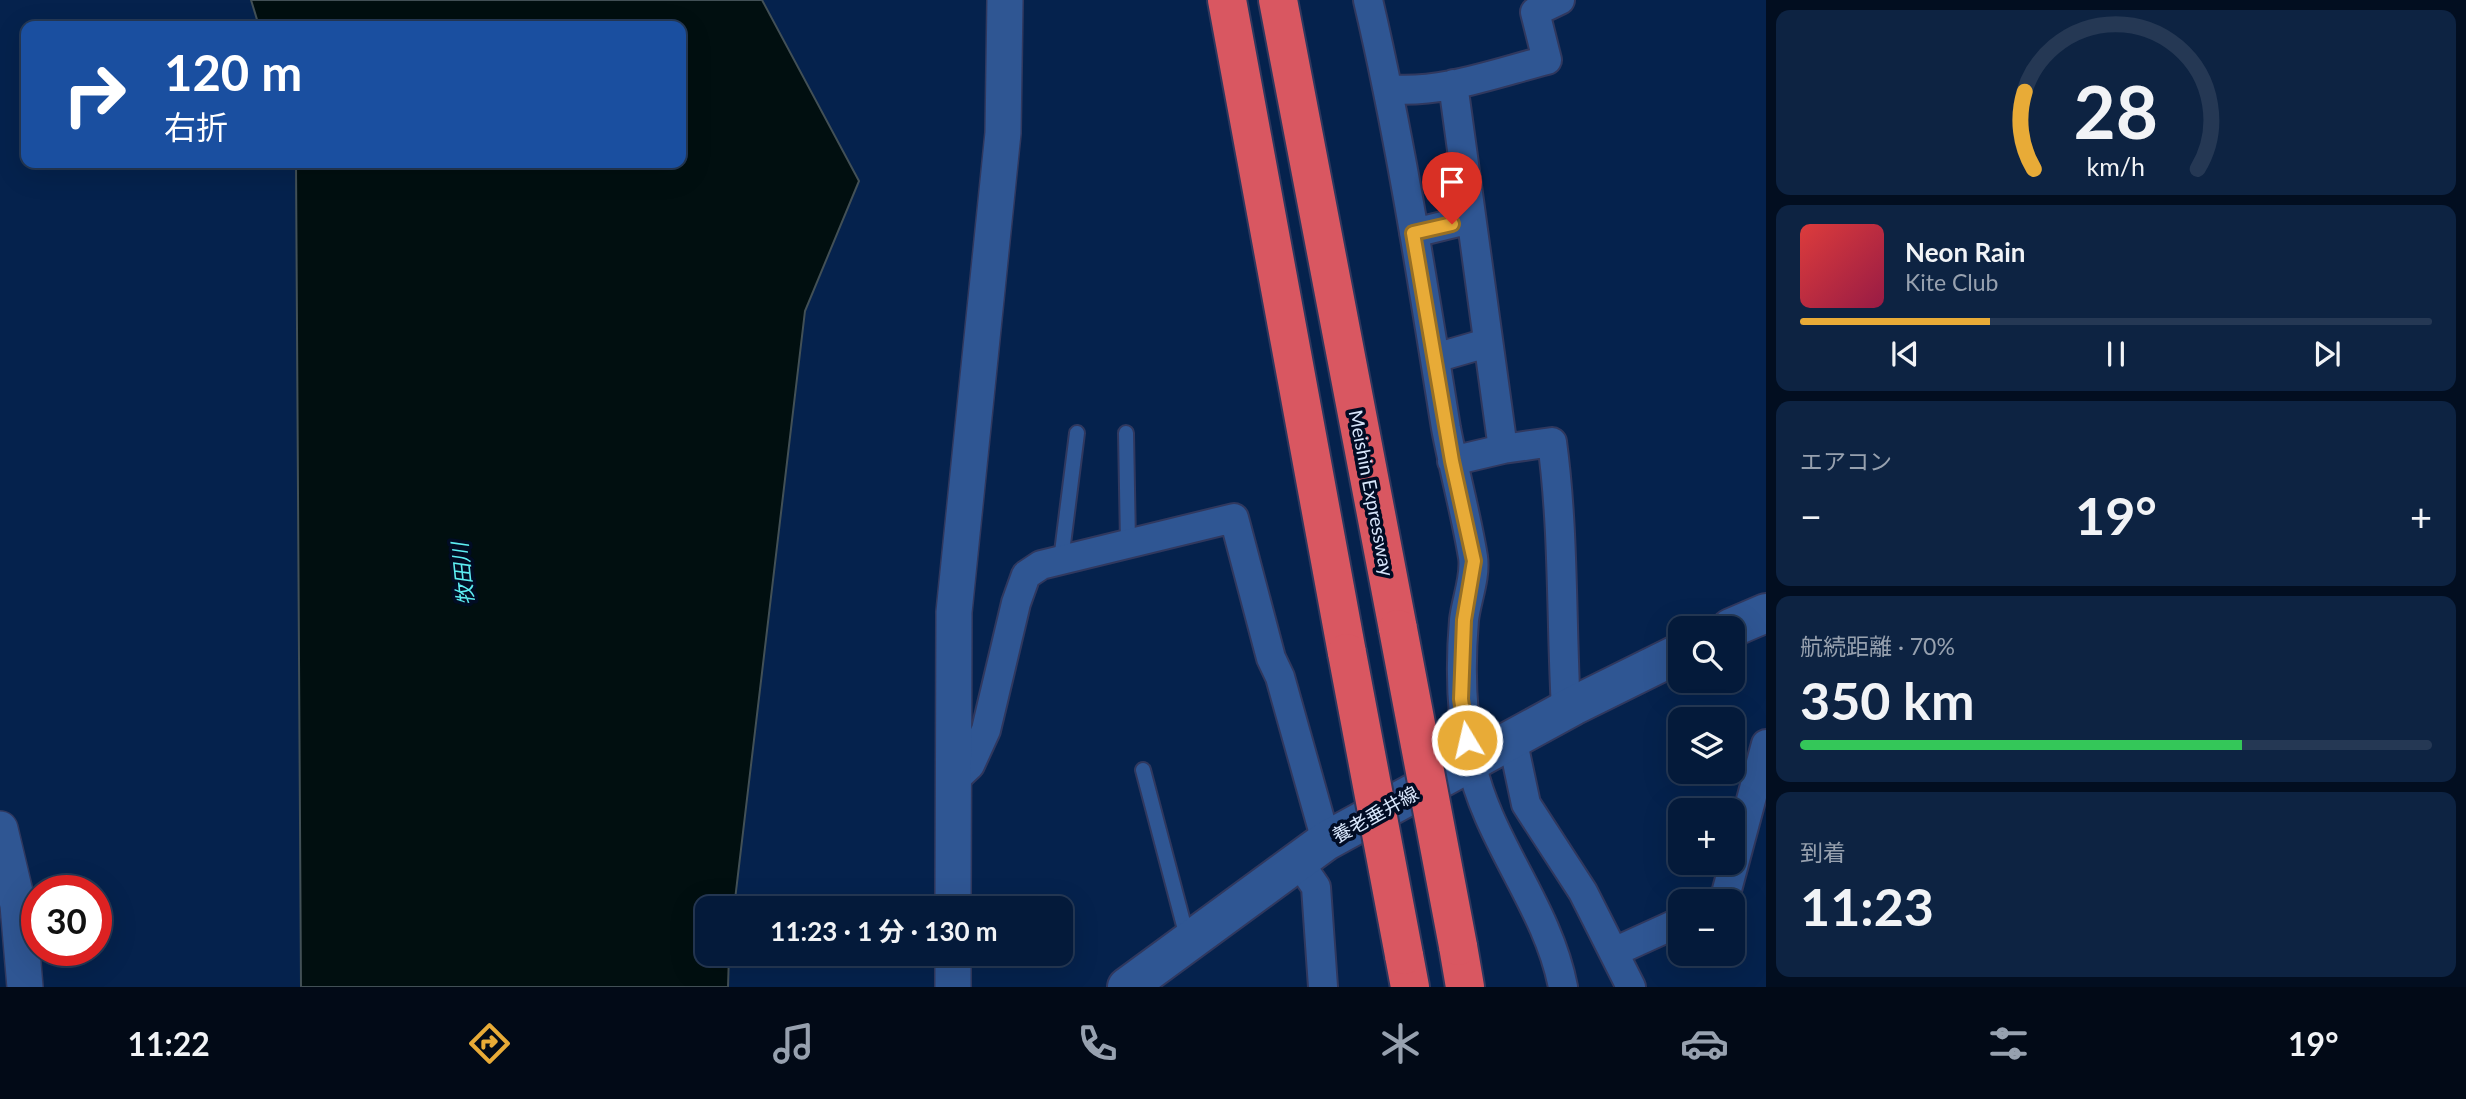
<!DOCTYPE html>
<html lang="ja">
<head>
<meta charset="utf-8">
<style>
  :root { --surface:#041a3a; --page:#0d2342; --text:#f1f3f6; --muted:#97a1af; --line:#253854; --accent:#e8ab37 }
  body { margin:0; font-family:Lato,"Noto Sans JP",sans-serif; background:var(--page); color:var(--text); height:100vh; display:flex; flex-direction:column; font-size:26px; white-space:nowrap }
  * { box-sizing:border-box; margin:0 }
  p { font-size:23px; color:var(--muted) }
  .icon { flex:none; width:38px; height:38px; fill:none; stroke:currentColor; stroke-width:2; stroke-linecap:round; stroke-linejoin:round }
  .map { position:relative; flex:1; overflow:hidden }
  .sheet { display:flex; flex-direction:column; gap:10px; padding:10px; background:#020e20; width:700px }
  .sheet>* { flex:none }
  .banner { position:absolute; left:21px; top:21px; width:665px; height:147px; border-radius:14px; box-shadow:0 7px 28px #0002,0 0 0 2px var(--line); background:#1a4fa0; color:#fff; overflow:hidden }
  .controls { position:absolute; left:1668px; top:616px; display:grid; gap:14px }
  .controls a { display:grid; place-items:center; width:77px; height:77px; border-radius:14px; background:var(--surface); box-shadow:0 7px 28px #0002,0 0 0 2px var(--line); font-size:35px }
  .speed { position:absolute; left:21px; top:875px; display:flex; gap:14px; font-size:35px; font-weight:700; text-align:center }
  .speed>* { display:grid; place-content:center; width:91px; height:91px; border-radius:50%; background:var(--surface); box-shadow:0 7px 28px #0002,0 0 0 2px var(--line); line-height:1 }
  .speed .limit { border:10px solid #d22; background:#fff; color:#111 }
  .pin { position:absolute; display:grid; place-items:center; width:60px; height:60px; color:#fff; margin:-72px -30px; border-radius:50% 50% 50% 0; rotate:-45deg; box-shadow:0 0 7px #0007 }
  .pin .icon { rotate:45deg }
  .me { position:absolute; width:77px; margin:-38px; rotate:351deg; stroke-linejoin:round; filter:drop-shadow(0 0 5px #0008) }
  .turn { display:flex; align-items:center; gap:24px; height:147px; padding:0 28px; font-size:32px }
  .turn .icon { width:91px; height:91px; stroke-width:2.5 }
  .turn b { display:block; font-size:49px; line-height:60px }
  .big { font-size:52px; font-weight:700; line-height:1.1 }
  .sheet .tile { flex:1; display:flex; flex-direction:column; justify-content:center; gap:10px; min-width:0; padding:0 24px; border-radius:14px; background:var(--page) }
  .sheet .dial { align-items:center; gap:0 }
  .dial svg { height:182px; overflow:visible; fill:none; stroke:var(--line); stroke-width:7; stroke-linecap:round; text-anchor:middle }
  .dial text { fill:var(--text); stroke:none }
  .song { display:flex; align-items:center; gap:21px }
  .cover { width:84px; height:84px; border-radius:10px; background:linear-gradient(135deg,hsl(0 70% 55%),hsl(340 70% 35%)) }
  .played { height:7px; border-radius:4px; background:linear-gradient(90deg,var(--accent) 30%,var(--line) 30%) }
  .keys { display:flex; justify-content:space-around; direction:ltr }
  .heat { display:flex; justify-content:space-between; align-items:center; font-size:38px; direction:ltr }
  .charge { height:10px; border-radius:5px; background:linear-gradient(90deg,#34c759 70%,var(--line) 0) }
  .trip { position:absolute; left:695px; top:896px; width:378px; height:70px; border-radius:14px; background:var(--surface); box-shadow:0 7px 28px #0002,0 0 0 2px var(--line); font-weight:700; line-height:70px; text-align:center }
  .menu { display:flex; height:112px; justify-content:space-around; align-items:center; background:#020a17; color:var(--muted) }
  .menu .icon { width:49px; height:49px }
  .menu .selected { color:var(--accent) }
  .menu b { font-size:32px; color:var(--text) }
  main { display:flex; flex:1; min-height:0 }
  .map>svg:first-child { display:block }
  .water { fill:#010f10; stroke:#425056; stroke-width:2 }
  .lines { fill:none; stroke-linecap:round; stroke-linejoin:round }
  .service-casing { stroke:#30385e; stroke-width:18 }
  .minor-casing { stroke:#30385e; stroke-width:32 }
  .tertiary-casing { stroke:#30385e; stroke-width:38 }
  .secondary-casing { stroke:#30385e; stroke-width:42 }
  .motorway-casing { stroke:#30385e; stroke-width:42 }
  .service { stroke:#2f5693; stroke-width:14 }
  .minor { stroke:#2f5693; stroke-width:28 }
  .tertiary { stroke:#2f5693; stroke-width:35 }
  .secondary { stroke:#2f5693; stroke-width:38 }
  .motorway { stroke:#d95761; stroke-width:38 }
  .motorway-bridge-casing { stroke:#30385e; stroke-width:42; stroke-linecap:butt }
  .motorway-bridge { stroke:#d95761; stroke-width:38 }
  .route-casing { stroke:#976f24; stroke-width:18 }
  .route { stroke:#e8ab37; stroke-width:12 }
  .labels { text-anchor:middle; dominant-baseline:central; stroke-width:7; stroke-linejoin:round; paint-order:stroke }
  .street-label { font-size:19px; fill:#d8e6fb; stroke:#010c24 }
  .water-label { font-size:21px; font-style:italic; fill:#5dedf2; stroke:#010c24 }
</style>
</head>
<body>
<main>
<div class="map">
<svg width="1766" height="987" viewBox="0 0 1766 987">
  <rect width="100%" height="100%" fill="#05224d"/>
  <path class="water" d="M251,0H762L859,181L805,311L734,908H707V954H729L728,987H301L296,163H681V26H259Z"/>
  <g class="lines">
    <defs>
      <path id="service" d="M1126,433L1128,543
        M1061,560L1077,433
        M1143,770L1188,941"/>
      <path id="minor" d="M1368,0C1401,141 1423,285 1446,428C1454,471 1466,514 1473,557C1476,577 1466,601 1464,620C1460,667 1461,711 1470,757C1486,840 1547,904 1563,987
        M1389,89C1441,94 1496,73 1547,60L1535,12L1560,0
        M1414,233L1471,219
        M1435,358L1487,343
        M1503,449L1552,442C1564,530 1561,620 1566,709
        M1452,461L1503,449L1453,84
        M1512,738L1526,804L1583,892L1631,987
        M953,781L970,765L986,730L1016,603L1026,575L1041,565L1234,518L1271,658L1280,677L1326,841
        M1298,861L1316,887L1323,987
        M1724,901L1766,744
        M1614,952L1680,922"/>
      <path id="tertiary" d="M0,829L18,905L25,987
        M953,908L954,612L1003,133L1005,0
        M953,987V954"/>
      <path id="secondary" d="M1731,628L1766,613
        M1127,987L1326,841L1573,706L1680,653"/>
      <path id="motorway" d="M1227,0L1347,653
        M1278,0L1398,629
        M1458,946L1465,987
        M1404,955L1410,987"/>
    </defs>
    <use href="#service" class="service-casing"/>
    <use href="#minor" class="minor-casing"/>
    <use href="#tertiary" class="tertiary-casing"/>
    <use href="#secondary" class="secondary-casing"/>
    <use href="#motorway" class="motorway-casing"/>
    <use href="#service" class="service"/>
    <use href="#minor" class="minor"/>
    <use href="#tertiary" class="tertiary"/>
    <use href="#secondary" class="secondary"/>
    <use href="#motorway" class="motorway"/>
    <defs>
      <path id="motorway-bridge" d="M1398,629L1458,946
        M1347,653L1404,955"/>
    </defs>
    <use href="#motorway-bridge" class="motorway-bridge-casing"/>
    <use href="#motorway-bridge" class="motorway-bridge"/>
  </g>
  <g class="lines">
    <defs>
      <path id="route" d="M1452,224L1413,233L1452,461L1474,561L1464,620L1461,699L1467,740"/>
    </defs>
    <use href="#route" class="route-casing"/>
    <use href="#route" class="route"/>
  </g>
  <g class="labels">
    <g class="street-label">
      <text transform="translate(1372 493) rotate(79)">Meishin Expressway</text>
      <text transform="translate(1375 814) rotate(-29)">養老垂井線</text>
    </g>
    <g class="water-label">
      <text transform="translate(462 574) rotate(-96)">牧田川</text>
    </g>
  </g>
</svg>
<div class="controls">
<a><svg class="icon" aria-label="search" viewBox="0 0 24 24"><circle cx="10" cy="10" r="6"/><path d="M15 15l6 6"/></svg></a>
<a><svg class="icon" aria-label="layers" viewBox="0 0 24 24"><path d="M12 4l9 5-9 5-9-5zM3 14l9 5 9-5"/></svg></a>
<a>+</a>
<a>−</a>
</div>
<div class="speed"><div class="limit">30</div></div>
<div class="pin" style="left:1452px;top:224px;background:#d93025"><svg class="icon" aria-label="arrive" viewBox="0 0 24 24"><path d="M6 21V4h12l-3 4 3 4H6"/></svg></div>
<svg class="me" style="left:1467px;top:740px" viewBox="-20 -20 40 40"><circle r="17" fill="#e8ab37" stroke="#fff" stroke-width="3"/><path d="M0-11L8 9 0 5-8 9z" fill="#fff"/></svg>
<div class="trip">11:23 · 1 分 · 130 m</div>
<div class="banner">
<div class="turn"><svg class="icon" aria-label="right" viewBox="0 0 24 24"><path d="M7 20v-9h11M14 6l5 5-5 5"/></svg><div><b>120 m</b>右折</div></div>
</div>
</div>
<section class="sheet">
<div class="tile dial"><svg viewBox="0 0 100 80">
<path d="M14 69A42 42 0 1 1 86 69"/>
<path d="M14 69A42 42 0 0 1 10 35" stroke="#e8ab37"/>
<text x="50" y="56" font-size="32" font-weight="700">28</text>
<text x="50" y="72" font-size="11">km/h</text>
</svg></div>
<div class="tile">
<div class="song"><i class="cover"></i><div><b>Neon Rain</b><p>Kite Club</p></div></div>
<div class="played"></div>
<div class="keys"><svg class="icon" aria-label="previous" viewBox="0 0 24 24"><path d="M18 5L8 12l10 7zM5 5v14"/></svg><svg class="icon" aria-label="pause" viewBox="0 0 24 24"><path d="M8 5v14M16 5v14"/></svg><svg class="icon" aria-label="next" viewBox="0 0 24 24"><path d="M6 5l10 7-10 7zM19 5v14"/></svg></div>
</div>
<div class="tile"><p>エアコン</p>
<div class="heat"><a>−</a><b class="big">19°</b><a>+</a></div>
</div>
<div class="tile"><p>航続距離 · 70%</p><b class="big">350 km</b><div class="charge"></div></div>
<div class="tile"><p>到着</p><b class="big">11:23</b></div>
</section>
</main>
<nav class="menu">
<b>11:22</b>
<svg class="icon selected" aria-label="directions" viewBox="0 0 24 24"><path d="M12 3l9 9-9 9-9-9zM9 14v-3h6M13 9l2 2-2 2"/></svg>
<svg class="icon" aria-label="music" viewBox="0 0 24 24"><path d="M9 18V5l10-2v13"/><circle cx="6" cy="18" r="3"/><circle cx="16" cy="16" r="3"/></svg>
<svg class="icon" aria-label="phone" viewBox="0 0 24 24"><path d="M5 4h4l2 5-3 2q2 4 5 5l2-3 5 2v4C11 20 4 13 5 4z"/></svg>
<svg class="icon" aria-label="climate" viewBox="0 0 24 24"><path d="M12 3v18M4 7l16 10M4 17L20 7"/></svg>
<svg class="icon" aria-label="car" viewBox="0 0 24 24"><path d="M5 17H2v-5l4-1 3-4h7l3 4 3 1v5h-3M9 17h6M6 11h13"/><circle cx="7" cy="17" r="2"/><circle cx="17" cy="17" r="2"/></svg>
<svg class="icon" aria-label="filters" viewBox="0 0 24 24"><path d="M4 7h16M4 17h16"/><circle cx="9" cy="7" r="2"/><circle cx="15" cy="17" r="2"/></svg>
<b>19°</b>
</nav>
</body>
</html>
